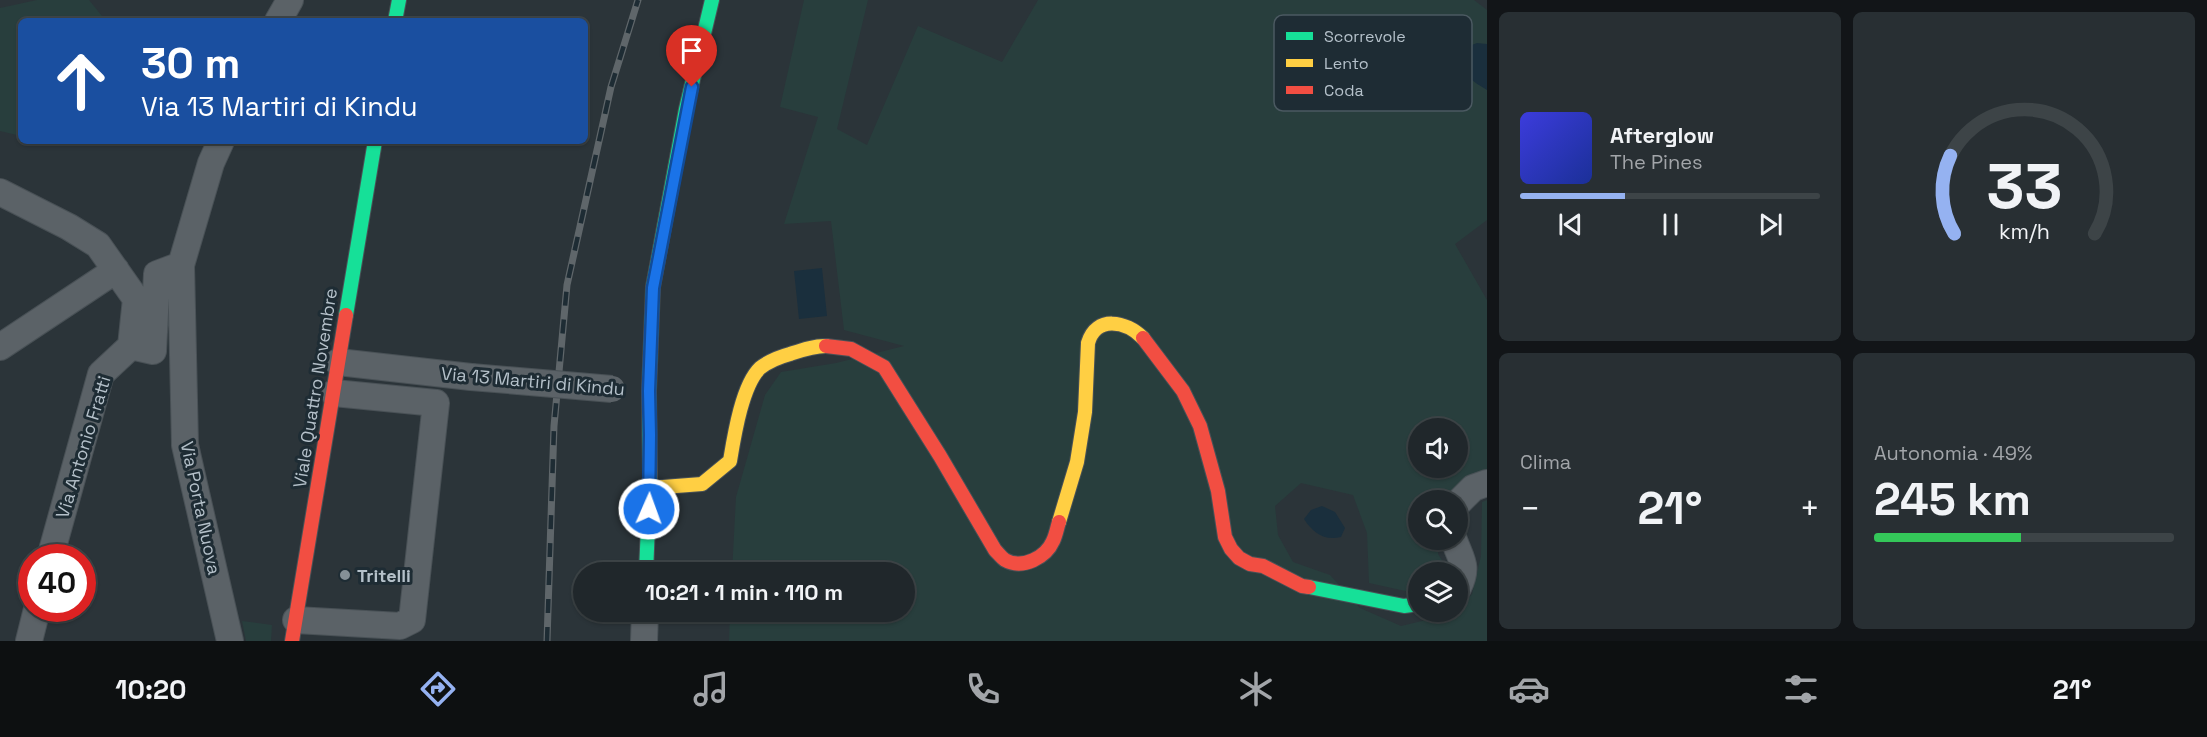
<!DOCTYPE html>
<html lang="it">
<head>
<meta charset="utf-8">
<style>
  :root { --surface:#20272b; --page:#282f33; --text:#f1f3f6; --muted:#a2a5a9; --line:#3d4447; --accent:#95b2f1 }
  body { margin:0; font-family:"Space Grotesk",sans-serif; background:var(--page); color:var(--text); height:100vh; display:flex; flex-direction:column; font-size:22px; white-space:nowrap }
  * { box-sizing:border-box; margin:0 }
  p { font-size:20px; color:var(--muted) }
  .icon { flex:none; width:33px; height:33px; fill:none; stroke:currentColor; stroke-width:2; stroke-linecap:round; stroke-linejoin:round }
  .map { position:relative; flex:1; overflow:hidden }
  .drawer { display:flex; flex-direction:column; gap:12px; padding:12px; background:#121518; width:720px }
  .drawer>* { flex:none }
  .top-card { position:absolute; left:18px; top:18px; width:570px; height:126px; border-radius:9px; box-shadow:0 2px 4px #0004,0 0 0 2px var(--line); background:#1a4fa0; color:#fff; overflow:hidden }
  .buttons { position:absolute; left:1408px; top:418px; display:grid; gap:12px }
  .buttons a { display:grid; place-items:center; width:60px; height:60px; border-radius:50%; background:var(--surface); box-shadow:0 2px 4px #0004,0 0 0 2px var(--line); font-size:30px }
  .speed { position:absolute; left:18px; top:544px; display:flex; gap:12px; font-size:30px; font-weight:700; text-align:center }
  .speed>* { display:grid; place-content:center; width:78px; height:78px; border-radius:50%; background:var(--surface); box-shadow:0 2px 4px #0004,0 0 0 2px var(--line); line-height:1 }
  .speed .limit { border:9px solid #d22; background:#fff; color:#111 }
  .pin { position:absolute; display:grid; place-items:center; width:51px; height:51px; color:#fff; margin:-62px -26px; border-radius:50% 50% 50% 0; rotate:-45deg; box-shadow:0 0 6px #0007 }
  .pin .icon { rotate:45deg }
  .me { position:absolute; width:66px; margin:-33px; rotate:2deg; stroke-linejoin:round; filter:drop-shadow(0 0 4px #0008) }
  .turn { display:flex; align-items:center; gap:21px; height:126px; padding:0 24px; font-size:27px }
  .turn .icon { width:78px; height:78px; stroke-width:2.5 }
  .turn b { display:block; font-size:42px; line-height:51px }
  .big { font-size:45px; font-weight:600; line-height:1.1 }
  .drawer .widget { flex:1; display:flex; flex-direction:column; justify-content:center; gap:9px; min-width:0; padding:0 21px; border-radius:9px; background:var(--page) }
  .drawer .dial { align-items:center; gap:0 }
  .dial svg { height:156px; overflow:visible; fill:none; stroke:var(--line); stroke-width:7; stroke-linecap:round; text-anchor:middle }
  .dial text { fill:var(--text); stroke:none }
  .song { display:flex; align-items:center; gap:18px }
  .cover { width:72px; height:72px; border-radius:9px; background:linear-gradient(135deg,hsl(240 70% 55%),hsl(230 70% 35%)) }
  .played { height:6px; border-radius:3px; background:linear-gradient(90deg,var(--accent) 35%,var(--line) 35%) }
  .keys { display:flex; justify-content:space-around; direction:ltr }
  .heat { display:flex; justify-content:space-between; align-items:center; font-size:33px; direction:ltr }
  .charge { height:9px; border-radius:4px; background:linear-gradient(90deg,#34c759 49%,var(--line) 0) }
  .drawer .tiles { flex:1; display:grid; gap:12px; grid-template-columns:repeat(2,1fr) }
  .trip { position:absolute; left:573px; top:562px; width:342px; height:60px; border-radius:30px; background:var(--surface); box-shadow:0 2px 4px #0004,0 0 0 2px var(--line); font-weight:600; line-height:60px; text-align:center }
  .tabs { display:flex; height:96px; justify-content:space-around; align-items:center; background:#0d1011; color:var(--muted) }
  .tabs .icon { width:42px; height:42px }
  .tabs .selected { color:var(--accent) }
  .tabs b { font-size:27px; color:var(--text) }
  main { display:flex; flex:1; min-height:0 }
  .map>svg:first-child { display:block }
  .green { fill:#283e3d; fill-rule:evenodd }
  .water { fill:#1a2f3d }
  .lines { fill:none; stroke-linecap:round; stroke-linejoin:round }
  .street-casing { stroke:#495156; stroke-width:28 }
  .fast-casing { stroke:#495156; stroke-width:16 }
  .slow-casing { stroke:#495156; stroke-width:16 }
  .jam-casing { stroke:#495156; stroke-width:16 }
  .street { stroke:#5b6267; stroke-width:26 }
  .fast { stroke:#16e098; stroke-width:14 }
  .slow { stroke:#ffcf43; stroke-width:14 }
  .jam { stroke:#f24e42; stroke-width:14 }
  .rail-casing { stroke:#5f666a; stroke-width:7 }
  .rail { stroke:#1e2c34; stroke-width:4.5; stroke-dasharray:14; stroke-linecap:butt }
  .street-bridge-casing { stroke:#495156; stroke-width:28; stroke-linecap:butt }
  .street-bridge { stroke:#5b6267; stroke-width:26 }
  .route-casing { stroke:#114b97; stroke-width:15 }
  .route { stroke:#1a73e8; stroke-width:10 }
  .poi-dot { fill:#859097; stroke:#1e2c34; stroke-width:2 }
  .labels { text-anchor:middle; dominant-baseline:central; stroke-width:6; stroke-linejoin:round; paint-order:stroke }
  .street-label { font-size:18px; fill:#b5c1ca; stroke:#1e2c34 }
  .poi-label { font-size:18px; font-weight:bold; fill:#b5c1ca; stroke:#1e2c34; text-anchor:start }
  .key { fill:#1e2c34; stroke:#4b5961; stroke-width:1.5 }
  .key-label { font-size:16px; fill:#b5c1ca }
</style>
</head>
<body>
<main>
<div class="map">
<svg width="1487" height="641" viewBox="0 0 1487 641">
  <rect width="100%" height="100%" fill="#2b3439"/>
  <path class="green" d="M37,0H89L106,21H21V136L0,131V8Z
    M804,0H868L837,129L867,145L918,26L1002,62L1038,0H1474L1487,10V220L1455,244L1487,300V475L1443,495V501H1419V540H1439L1438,554L1450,573H1419V594L1369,583L1367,533L1353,495L1301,483L1275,506L1278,535L1293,562L1330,575L1360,608L1401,626L1456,613L1472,594L1481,556L1482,502L1487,500V641H729L730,612H904V573H732L736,497L765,395L781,372L836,363L904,346L844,330L831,221L784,224L818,117L780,107ZM1419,429H1458V468H1419Z
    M242,621L272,625L271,641H246Z"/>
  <path class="water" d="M1477,43L1487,44V90C1467,78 1462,74 1461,49Z
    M822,268L827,316L799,319L794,271Z
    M1322,506L1335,512L1345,528L1341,537C1324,541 1313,533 1304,519L1311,510Z"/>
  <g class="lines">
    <defs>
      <path id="street" d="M278,21L290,0
        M221,141L211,163L181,265L185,445L230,641
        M0,192L69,227L98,245L136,299L131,346L153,351L157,274L181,265
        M0,347L116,270
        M338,362L471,377
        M1458,503L1473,488L1487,483
        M1454,540C1461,560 1469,566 1458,588
        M50,558L101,374L131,346
        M296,620L400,626L412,620L436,403L334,393
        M29,641L37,609
        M644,641L645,612"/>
      <path id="fast" d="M395,21L399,0
        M346,315L375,141
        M646,573L650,477L649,391L653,287L686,109L712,0
        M1309,587L1404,606L1419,604"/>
      <path id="slow" d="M650,488L702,484L730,461C734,437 742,385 760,368C769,361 779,357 790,354C802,350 813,346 826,346
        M1059,522L1077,462L1085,412L1088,343C1096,315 1126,321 1143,338"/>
      <path id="jam" d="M1143,338L1183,391L1200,426L1218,491L1225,537L1231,549L1239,558L1250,564L1263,566L1302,586L1309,587
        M826,346L851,349L884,367L940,456L995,550C998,553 1002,558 1005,560C1023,570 1046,557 1053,541C1056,535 1057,528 1059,522
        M292,641L346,315"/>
    </defs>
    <use href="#street" class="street-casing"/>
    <use href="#fast" class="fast-casing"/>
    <use href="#slow" class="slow-casing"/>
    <use href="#jam" class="jam-casing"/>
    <use href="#street" class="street"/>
    <use href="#fast" class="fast"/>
    <use href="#slow" class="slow"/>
    <use href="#jam" class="jam"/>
    <defs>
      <path id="rail" d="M547,641L554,426L567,285L611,87L638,0"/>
    </defs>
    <use href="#rail" class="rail-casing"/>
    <use href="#rail" class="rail"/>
    <defs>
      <path id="street-bridge" d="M471,377L612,389"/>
    </defs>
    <use href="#street-bridge" class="street-bridge-casing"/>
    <use href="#street-bridge" class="street-bridge"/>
  </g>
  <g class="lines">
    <defs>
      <path id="route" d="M649,509L650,435L649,391L653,288L692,87"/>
    </defs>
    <use href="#route" class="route-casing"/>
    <use href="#route" class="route"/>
  </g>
  <circle class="poi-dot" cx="345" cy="575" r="6"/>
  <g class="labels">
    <g class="street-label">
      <text transform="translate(533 381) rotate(5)">Via 13 Martiri di Kindu</text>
      <text transform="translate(315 388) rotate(-81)">Viale Quattro Novembre</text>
      <text transform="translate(83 447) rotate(-73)">Via Antonio Fratti</text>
      <text transform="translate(201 508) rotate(78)">Via Porta Nuova</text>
    </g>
    <g class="poi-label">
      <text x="357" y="575">Tritelli</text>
    </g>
  </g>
  <rect x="1274" y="15" width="198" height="96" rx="9" class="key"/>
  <rect x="1286" y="32" width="27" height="8" fill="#16e098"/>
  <rect x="1286" y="59" width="27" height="8" fill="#ffcf43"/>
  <rect x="1286" y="86" width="27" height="8" fill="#f24e42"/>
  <g class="key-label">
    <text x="1324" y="42">Scorrevole</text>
    <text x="1324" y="69">Lento</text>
    <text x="1324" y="96">Coda</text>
  </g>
</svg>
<div class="buttons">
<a><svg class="icon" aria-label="sound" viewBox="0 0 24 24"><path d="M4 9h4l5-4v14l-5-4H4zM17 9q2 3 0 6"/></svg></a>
<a><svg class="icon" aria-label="search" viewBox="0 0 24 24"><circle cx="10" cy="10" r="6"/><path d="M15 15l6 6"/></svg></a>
<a><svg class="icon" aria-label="layers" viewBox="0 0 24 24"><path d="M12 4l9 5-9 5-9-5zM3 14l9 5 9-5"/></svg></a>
</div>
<div class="speed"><div class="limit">40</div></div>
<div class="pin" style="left:692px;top:87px;background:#d93025"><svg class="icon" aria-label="arrive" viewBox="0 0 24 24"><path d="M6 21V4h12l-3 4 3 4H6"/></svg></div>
<svg class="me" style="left:649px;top:509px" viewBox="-20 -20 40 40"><circle r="17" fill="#1a73e8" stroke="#fff" stroke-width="3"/><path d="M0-11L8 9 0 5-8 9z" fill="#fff"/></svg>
<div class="trip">10:21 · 1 min · 110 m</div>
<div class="top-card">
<div class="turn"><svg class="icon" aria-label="ahead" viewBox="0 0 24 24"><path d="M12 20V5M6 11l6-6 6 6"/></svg><div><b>30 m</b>Via 13 Martiri di Kindu</div></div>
</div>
</div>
<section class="drawer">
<div class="tiles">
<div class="widget">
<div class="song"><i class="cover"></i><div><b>Afterglow</b><p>The Pines</p></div></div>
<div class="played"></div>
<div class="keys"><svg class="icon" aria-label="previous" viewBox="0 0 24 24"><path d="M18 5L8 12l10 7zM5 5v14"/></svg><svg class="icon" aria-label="pause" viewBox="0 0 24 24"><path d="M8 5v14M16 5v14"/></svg><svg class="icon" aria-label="next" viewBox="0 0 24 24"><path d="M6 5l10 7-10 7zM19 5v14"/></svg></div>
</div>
<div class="widget dial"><svg viewBox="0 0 100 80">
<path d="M14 69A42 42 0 1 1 86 69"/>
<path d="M14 69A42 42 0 0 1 12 29" stroke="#95b2f1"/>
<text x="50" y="56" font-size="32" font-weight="700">33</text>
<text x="50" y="72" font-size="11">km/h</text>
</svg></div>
<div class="widget"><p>Clima</p>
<div class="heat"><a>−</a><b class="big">21°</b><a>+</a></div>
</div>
<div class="widget"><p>Autonomia · 49%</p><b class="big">245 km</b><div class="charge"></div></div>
</div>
</section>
</main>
<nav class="tabs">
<b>10:20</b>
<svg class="icon selected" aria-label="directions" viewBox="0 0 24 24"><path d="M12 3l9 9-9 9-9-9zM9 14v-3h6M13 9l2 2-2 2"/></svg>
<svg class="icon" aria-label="music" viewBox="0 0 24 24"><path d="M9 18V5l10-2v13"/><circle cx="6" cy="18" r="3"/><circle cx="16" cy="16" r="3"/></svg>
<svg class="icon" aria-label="phone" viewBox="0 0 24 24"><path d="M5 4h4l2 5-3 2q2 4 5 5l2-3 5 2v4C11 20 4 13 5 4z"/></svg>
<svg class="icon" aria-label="climate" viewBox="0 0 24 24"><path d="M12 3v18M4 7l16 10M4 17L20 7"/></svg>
<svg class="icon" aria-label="car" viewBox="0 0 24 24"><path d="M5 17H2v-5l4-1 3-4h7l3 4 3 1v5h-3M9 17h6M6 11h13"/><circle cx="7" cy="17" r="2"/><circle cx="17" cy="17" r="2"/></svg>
<svg class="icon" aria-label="filters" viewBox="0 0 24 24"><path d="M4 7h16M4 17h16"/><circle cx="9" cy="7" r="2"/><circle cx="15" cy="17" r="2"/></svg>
<b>21°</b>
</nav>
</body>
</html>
